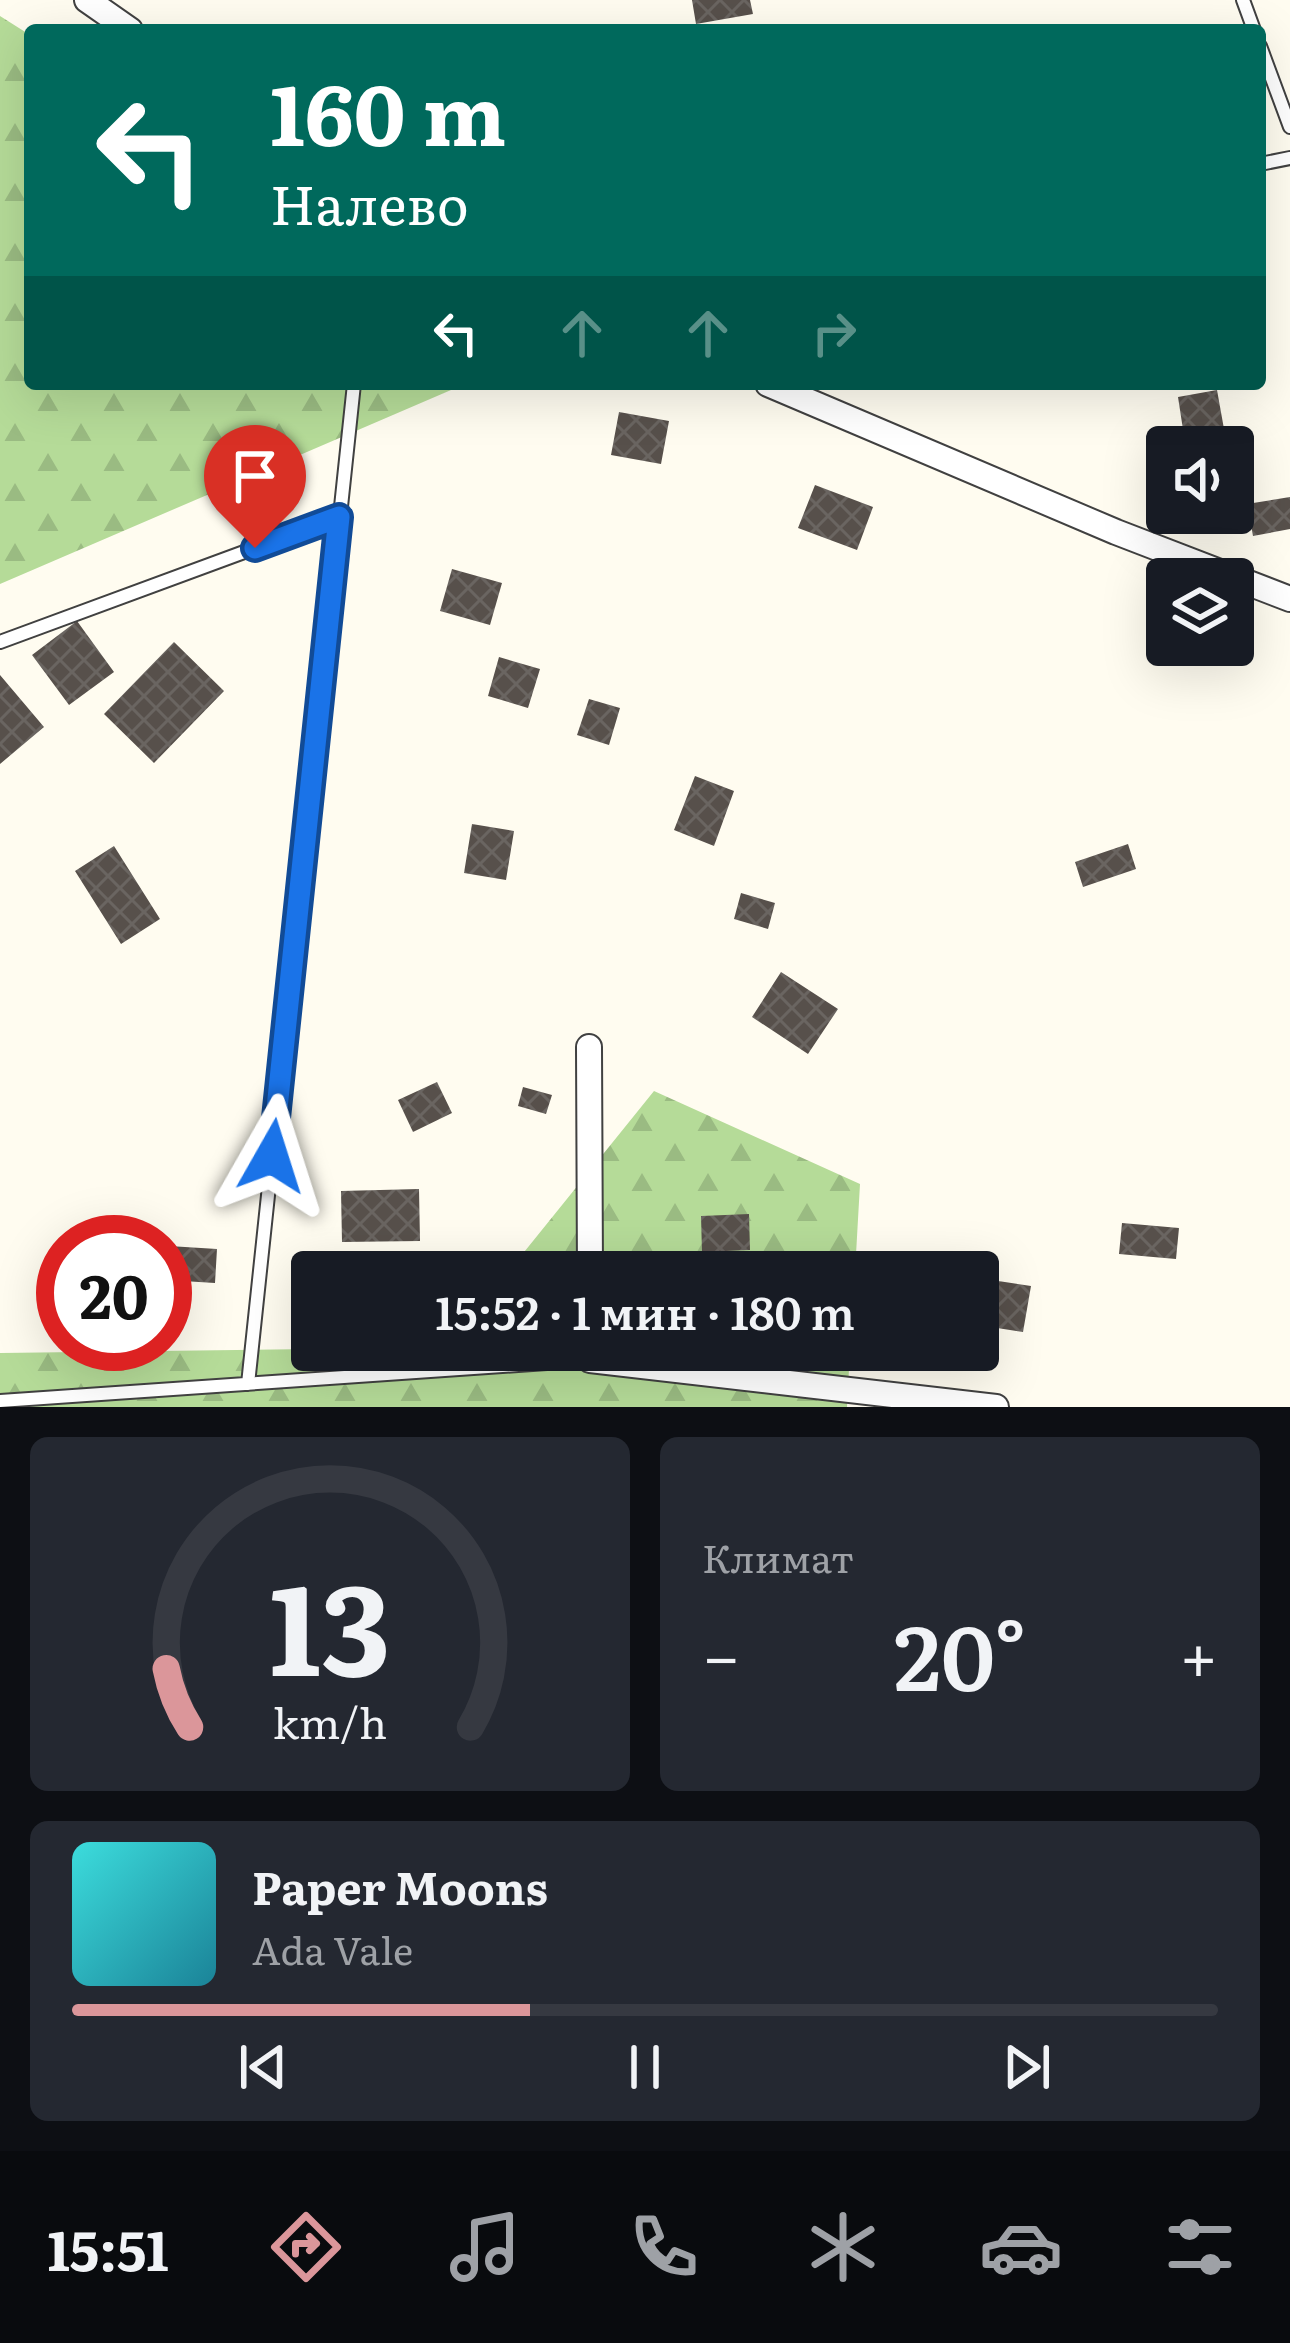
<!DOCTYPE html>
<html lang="ru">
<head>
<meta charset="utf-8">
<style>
  :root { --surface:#171b24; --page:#242831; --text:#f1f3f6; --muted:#9ea1a6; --line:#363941; --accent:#db969a }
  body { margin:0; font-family:Literata,serif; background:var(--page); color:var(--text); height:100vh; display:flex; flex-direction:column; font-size:45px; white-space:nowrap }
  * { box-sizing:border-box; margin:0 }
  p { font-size:39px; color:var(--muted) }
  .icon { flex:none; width:66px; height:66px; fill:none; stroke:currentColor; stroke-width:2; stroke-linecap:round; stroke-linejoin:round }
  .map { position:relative; height:1407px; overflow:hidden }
  .drawer { display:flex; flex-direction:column; gap:30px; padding:30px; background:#0d0f14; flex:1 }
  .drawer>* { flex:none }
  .hud { position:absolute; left:24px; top:24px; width:1242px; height:366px; border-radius:12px; box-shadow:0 12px 48px #0002; background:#00695c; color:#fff; overflow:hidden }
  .tools { position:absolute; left:1146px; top:426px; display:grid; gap:24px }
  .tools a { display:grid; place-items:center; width:108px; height:108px; border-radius:12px; background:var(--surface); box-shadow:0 12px 48px #0002; font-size:60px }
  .speed { position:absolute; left:36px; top:1215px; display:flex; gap:24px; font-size:60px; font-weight:700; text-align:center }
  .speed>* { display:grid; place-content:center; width:156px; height:156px; border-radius:50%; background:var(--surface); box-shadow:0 12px 48px #0002; line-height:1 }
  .speed .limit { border:18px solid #d22; background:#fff; color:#111 }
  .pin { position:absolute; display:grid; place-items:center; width:102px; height:102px; color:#fff; margin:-123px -51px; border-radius:50% 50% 50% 0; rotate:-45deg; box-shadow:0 0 12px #0007 }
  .pin .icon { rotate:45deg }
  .me { position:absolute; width:132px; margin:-66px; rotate:6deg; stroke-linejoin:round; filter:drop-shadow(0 0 9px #0008) }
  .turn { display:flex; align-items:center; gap:42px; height:252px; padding:0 48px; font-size:54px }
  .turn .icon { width:156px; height:156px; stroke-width:2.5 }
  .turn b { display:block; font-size:84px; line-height:102px }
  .lanes { display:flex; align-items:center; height:114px; padding:0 48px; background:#0003; justify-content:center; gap:60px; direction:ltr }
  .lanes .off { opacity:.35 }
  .big { font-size:90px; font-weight:600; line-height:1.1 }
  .drawer .widget { flex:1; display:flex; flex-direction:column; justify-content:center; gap:18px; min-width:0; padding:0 42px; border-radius:18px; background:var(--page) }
  .drawer .dial { align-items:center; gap:0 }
  .dial svg { height:312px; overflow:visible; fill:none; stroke:var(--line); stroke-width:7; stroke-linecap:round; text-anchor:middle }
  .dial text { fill:var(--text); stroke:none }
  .song { display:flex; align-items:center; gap:36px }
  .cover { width:144px; height:144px; border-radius:18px; background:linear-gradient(135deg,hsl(180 70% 55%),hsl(190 70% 35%)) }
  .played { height:12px; border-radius:6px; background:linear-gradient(90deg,var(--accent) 40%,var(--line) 40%) }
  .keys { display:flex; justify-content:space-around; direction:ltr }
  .heat { display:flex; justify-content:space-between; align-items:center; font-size:66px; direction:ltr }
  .drawer .tiles { flex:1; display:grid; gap:30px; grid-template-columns:1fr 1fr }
  .widget:last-child { grid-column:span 2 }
  .trip { position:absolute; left:291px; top:1251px; width:708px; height:120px; border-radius:12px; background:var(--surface); box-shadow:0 12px 48px #0002; font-weight:600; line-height:120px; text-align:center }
  .tab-bar { display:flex; height:192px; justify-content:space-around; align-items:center; background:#090b0e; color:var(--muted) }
  .tab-bar .icon { width:84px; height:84px }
  .tab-bar .selected { color:var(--accent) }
  .tab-bar b { font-size:54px; color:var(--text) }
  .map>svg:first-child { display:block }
  .forest { fill:url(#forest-firs) }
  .building { fill:url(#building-cross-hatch) }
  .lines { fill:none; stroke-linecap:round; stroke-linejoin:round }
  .lane-casing { stroke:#414141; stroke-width:16 }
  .street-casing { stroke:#414141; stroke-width:28 }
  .lane { stroke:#fff; stroke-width:12 }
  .street { stroke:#fff; stroke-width:24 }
  .route-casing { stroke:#114b97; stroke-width:30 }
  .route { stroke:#1a73e8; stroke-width:21 }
</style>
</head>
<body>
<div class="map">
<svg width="1290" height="1407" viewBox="0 0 1290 1407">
  <defs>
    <pattern id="forest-firs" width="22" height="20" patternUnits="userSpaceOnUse" patternTransform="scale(3)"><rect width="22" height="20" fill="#b5db98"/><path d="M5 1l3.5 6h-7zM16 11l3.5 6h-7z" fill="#9abb82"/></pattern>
    <pattern id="building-cross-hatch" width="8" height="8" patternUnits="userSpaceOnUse" patternTransform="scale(3)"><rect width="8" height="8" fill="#57504b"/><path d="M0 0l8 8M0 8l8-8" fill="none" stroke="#6a6561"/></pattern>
  </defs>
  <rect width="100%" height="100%" fill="#fffcf0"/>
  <path class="forest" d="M0,16L30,35V384H465L0,584Z
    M654,1091L860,1184L855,1272H508Z
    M312,1349V1350H850L847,1407H0V1353Z"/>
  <path class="building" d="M692,0H750L753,14L696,24Z
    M1217,390L1224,429L1184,436L1178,397Z
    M619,412L669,421L661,464L611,455Z
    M815,485L873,507L857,550L798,528Z
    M1290,497V529L1253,536L1247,504Z
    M452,569L502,583L490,625L440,611Z
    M77,621L114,672L69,705L32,655Z
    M174,642L224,691L154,763L104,714Z
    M499,657L540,669L528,708L488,696Z
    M0,675L44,727L0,764Z
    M589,699L620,708L609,745L577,735Z
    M695,776L734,791L714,846L674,830Z
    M472,824L514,831L506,880L464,873Z
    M1128,844L1136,869L1083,887L1075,862Z
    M114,846L160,919L121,944L75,871Z
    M741,893L775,903L768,929L734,919Z
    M781,972L838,1009L808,1054L752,1017Z
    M437,1082L452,1113L413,1132L398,1100Z
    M523,1087L552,1095L546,1114L518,1106Z
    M419,1189L420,1241L342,1242L341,1191Z
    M749,1214L750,1250L702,1252L701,1216Z
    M1122,1223L1179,1228L1176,1259L1119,1254Z
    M169,1246L217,1249L215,1283L167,1280Z
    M985,1279L1031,1286L1023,1332L978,1325Z"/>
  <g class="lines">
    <defs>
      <path id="lane" d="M1243,0L1254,30
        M1260,46L1290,127
        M1260,164L1290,158
        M0,642L339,517
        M248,1384L354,384
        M0,1401L590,1360"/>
      <path id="street" d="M87,0L130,30
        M768,384L1116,532L1290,599
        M589,1047L590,1272
        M590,1350V1360L996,1407"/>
    </defs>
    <use href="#lane" class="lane-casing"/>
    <use href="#street" class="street-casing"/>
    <use href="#lane" class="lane"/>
    <use href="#street" class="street"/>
  </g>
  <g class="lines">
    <defs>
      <path id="route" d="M255,548L339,517L272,1156"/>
    </defs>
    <use href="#route" class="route-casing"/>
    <use href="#route" class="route"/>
  </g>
</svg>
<div class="tools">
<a><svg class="icon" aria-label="sound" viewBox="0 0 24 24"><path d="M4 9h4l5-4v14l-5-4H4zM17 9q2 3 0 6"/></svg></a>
<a><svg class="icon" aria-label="layers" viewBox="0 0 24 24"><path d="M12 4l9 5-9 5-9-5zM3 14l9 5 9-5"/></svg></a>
</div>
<div class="speed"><div class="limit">20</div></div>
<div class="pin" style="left:255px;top:548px;background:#d93025"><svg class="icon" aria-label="arrive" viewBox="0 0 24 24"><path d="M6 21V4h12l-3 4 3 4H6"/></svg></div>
<svg class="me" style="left:272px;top:1156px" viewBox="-20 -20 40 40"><path d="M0-17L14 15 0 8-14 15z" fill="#1a73e8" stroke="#fff" stroke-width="4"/></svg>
<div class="trip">15:52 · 1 мин · 180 m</div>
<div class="hud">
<div class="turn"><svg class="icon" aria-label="left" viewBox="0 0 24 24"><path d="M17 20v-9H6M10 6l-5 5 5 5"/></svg><div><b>160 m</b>Налево</div></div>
<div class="lanes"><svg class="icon" aria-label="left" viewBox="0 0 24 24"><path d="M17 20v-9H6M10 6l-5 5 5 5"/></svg><svg class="icon off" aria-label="ahead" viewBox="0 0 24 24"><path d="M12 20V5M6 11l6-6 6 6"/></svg><svg class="icon off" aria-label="ahead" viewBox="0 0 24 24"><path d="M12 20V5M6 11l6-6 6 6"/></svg><svg class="icon off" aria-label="right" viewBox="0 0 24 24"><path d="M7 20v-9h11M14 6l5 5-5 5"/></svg></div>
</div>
</div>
<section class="drawer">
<div class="tiles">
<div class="widget dial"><svg viewBox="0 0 100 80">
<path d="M14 69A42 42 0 1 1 86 69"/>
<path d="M14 69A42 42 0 0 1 8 54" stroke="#db969a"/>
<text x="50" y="56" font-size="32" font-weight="700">13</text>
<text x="50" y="72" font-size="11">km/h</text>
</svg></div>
<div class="widget"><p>Климат</p>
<div class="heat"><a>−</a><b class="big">20°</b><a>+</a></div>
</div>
<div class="widget">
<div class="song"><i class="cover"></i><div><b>Paper Moons</b><p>Ada Vale</p></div></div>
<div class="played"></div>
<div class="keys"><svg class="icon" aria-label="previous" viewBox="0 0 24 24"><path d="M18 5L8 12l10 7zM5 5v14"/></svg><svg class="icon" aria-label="pause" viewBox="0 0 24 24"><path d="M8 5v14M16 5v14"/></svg><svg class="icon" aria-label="next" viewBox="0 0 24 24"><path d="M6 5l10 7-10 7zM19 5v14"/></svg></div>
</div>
</div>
</section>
<nav class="tab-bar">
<b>15:51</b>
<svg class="icon selected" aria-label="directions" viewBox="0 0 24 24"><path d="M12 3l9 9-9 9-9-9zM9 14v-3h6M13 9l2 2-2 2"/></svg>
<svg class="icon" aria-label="music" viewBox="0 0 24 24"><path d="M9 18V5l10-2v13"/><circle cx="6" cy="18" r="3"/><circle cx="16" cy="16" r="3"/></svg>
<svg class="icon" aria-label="phone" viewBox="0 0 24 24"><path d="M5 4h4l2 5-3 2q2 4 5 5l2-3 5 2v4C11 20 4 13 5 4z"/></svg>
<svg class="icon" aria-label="climate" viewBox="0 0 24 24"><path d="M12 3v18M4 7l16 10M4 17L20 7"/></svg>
<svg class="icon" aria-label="car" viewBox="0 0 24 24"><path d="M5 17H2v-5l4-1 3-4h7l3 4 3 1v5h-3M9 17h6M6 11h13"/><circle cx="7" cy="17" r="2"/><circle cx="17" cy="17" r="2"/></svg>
<svg class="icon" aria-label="filters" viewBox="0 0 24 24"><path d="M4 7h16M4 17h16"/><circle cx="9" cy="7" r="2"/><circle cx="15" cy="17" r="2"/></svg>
</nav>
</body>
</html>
